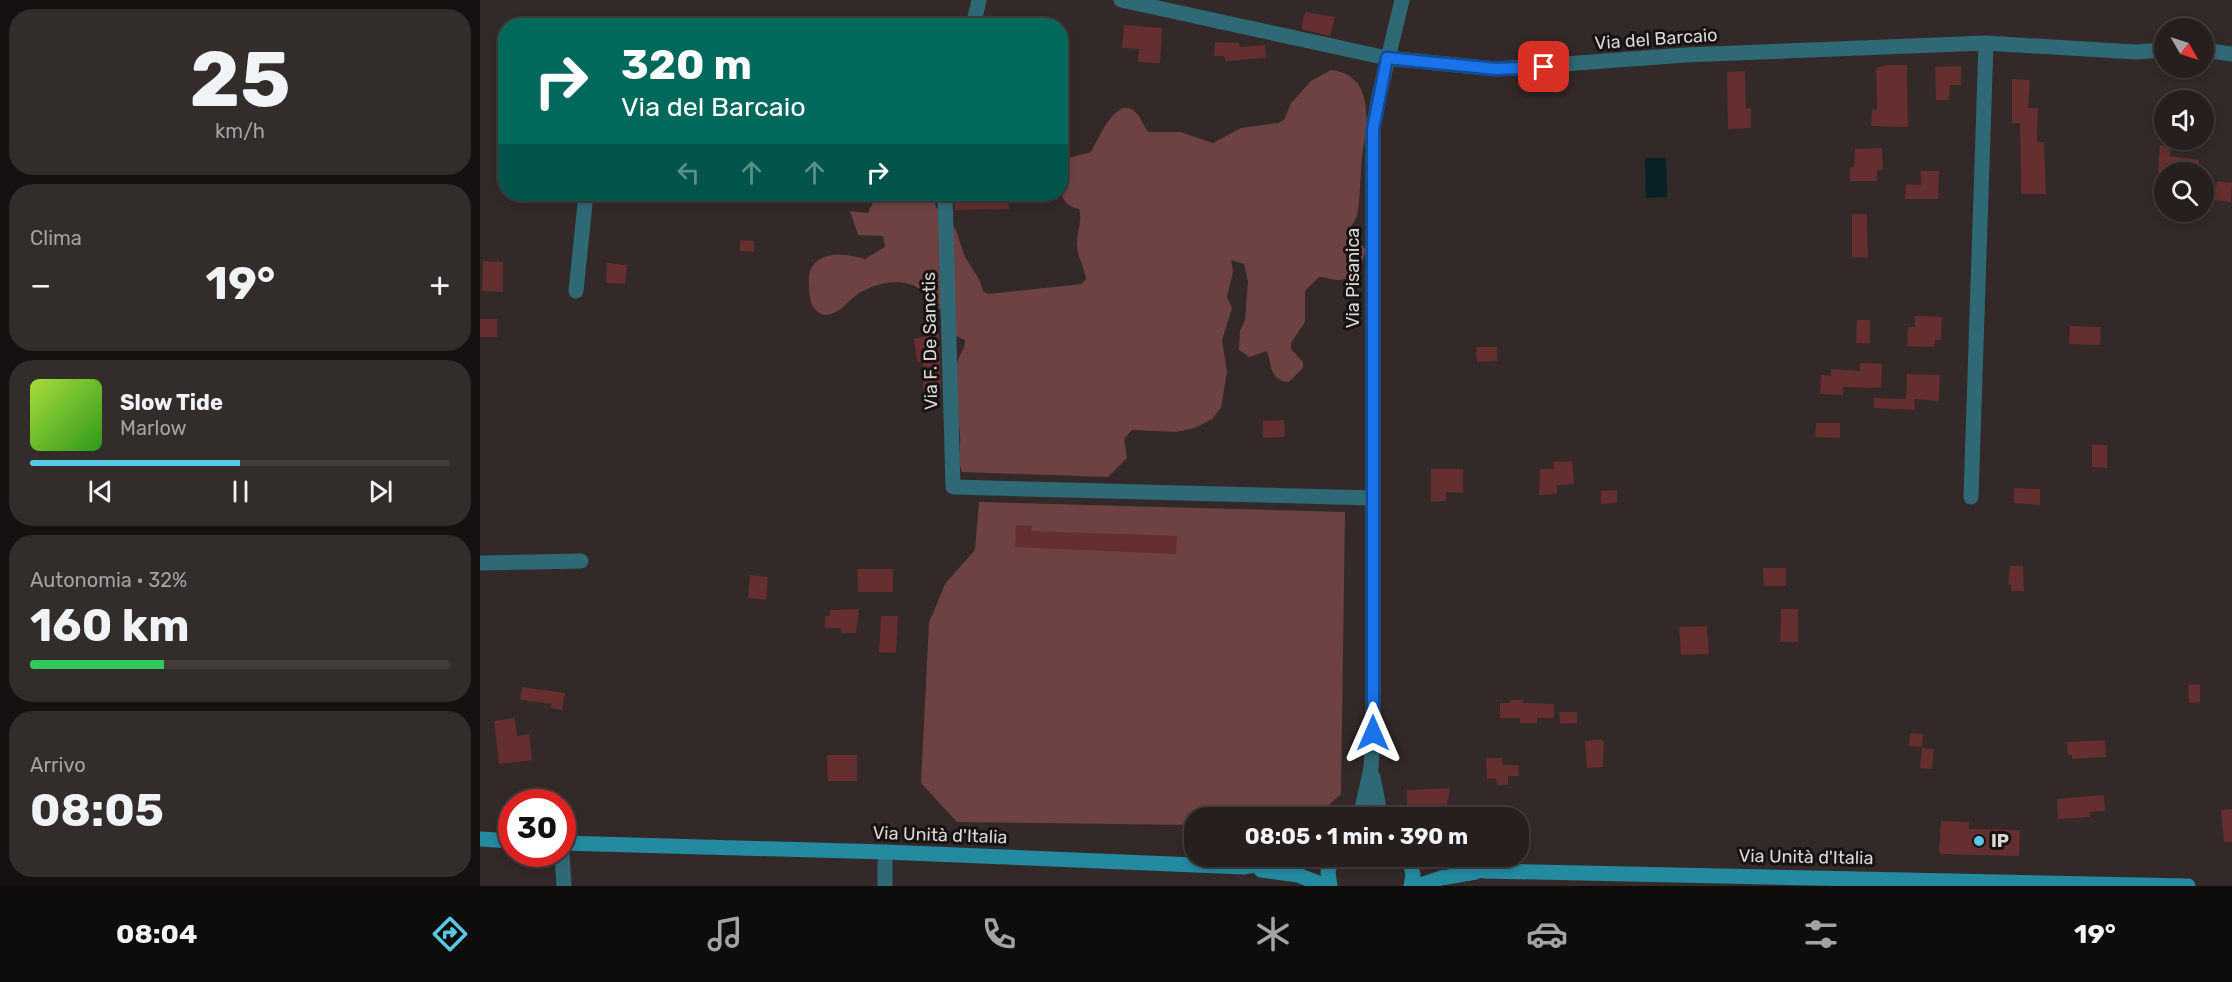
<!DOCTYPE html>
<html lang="it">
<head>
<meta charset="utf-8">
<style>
  :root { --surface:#261f1e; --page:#322c2b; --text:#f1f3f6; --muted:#a4a2a4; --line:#423d3c; --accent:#57c9e2 }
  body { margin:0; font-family:Rubik,sans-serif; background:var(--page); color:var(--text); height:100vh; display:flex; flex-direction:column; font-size:22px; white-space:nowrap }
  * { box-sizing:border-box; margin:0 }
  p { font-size:20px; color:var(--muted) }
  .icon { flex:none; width:33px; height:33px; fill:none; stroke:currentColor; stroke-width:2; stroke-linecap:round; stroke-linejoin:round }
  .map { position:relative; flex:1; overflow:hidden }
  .side { display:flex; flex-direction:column; gap:9px; padding:9px; background:#151110; width:480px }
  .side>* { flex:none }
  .guide { position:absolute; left:18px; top:18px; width:570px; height:183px; border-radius:24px; box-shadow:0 3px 9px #0003,0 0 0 2px var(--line); background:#00695c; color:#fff; overflow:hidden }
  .needle { width:39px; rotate:129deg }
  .fabs { position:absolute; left:1674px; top:18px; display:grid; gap:12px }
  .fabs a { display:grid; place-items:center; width:60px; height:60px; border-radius:50%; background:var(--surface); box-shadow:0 3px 9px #0003,0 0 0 2px var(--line); font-size:30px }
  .speed { position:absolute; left:18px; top:789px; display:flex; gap:12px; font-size:30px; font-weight:700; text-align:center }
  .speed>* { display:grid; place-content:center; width:78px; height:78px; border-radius:50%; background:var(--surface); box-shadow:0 3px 9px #0003,0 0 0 2px var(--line); line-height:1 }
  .speed .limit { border:9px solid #d22; background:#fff; color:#111 }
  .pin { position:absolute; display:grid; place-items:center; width:51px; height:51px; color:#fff; margin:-26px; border-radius:12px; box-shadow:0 3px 9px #0006 }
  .me { position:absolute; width:66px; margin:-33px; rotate:0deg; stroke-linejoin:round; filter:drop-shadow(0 0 4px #0008) }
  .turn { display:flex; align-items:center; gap:21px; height:126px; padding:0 24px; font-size:27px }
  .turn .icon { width:78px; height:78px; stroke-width:2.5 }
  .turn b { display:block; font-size:42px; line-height:51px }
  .lanes { display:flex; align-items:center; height:57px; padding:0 24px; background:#0003; justify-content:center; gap:30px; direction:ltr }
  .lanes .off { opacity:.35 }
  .big { font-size:45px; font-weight:700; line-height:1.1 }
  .side .card { flex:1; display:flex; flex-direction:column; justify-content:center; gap:9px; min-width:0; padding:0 21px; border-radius:24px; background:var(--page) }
  .side .dial { align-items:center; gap:0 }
  .dial b { font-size:78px; line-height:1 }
  .song { display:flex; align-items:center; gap:18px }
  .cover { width:72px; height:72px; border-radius:9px; background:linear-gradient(135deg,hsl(80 70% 55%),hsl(110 70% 35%)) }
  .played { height:6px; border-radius:3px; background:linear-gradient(90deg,var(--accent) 50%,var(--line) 50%) }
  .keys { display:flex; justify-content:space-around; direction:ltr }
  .heat { display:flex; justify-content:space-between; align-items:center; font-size:33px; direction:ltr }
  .charge { height:9px; border-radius:4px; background:linear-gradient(90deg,#34c759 32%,var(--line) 0) }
  .trip { position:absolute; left:704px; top:807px; width:345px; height:60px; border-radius:24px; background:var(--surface); box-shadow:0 3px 9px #0003,0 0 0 2px var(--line); font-weight:700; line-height:60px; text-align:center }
  .tab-bar { display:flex; height:96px; justify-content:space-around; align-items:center; background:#0f0c0c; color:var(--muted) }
  .tab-bar .icon { width:42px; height:42px }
  .tab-bar .selected { color:var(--accent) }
  .tab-bar b { font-size:27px; color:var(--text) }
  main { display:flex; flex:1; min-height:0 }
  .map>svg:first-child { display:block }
  .green { fill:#6e4242 }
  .water { fill:#082026 }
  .building { fill:#652e2f }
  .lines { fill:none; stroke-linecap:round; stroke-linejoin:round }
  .minor { stroke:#306976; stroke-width:15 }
  .secondary { stroke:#238aa0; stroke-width:15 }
  .route-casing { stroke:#114b97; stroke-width:15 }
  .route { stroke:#1a73e8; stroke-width:10 }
  .poi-dot { fill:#57c9e2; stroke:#171312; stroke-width:2 }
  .labels { text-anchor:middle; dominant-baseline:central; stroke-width:6; stroke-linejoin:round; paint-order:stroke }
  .street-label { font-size:18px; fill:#ddd6d6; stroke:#171312 }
  .poi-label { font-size:18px; font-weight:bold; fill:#ddd6d6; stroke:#171312; text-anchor:start }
</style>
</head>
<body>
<main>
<section class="side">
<div class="card dial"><b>25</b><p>km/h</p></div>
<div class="card"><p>Clima</p>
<div class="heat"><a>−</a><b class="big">19°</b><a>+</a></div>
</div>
<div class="card">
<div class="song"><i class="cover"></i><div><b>Slow Tide</b><p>Marlow</p></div></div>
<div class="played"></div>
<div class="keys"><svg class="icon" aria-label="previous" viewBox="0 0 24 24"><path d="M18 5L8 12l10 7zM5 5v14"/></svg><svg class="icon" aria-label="pause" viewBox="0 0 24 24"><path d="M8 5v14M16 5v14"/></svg><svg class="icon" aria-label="next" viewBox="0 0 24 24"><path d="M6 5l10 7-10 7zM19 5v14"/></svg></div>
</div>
<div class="card"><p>Autonomia · 32%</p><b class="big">160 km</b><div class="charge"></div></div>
<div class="card"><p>Arrivo</p><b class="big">08:05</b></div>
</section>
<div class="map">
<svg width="1752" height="886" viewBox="0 0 1752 886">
  <rect width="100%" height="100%" fill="#322928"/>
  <path class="green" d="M851,70C892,74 889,119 883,149C880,166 881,205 876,218C874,223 871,226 869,231L885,249C885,263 874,280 858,280C852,280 845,277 839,277L825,291V322L811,343V349L823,362V368L809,382C789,380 792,365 787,351L769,357L759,350L760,331L765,320L768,282L764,264L751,260L753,271L747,297L752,308L742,340L747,372L741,408L732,419L715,428L696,432L652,430L644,439L647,458L628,477L482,472C477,459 481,449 480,435C478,411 473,389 477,365C478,355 486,349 485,340L474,335C454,292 430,268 383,291C372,296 365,308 354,313C345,317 339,314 334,308C330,303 329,293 329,286C325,251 360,251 385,259L405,247L403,236L378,235L370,211L388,213L397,194H452L456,207L476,230L485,257L499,279L503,291L508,294L602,284L606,279C605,268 598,258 597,247C596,234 603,221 599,209C574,204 581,180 581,160L611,152C618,140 635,98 653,110C662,116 662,126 669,132H700L733,143L761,128L798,123L804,120L811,103L831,81Z
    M499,502L865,512L861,794L836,817L714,818V825L477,822L441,783L449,623L465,584L495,550Z"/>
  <path class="water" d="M1165,158H1186L1187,197L1166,198Z"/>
  <path class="building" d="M825,12L855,17L850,36L821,29Z
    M644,25L682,28L680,63L658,62L659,49L642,48Z
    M735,42L759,43L760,47L785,45L786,58L746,61L744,56H734Z
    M1407,65H1427L1428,127L1391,126L1392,110H1397L1396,68Z
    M1481,66V85H1470L1469,100H1456L1455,67Z
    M1265,71L1266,109L1271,108V128L1248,129L1247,72Z
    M1532,79L1550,80L1548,108H1558L1557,142H1564L1566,194H1541L1540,123H1532Z
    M1680,145L1691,147L1690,156L1719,160L1718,172H1678Z
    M1402,148L1403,170H1397V181H1370V167H1374L1375,149Z
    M1441,171H1459L1458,199H1425L1426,184L1441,185Z
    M1737,181L1752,183L1751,202L1734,200Z
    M528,196L529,209L475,210V198Z
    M1372,214H1387L1388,258L1372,257Z
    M260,240L274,241V252L260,251Z
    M3,261L23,262V292L2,291Z
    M127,263L147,265L145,284L126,283Z
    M1435,316L1462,317L1461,340H1455L1454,347L1427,346L1428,327H1435Z
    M0,319H17V337H0Z
    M1377,320H1390V344L1376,343Z
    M1590,326L1621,327L1620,345L1589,344Z
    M459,333L461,389L443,390V361L437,362L434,339Z
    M996,347H1017V361L997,362Z
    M1380,363L1402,364L1401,388L1363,387V395L1340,394L1341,375L1351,376V369L1380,371Z
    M1427,374L1460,375L1459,401L1434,399L1435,410L1394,408V398L1426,399Z
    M804,420L805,437L783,438V421Z
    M1336,423H1360V438L1335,437Z
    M1612,445H1627V468L1612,467Z
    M1092,461L1094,484L1077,485V494L1059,495L1060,469H1074L1073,462Z
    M951,469H983V493L966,492V501L951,502Z
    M1534,488L1560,489V505L1534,503Z
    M1137,490V503L1121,504V491Z
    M536,525L552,526L551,531L697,536L696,554L535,547Z
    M1530,566H1543L1544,591H1531V585H1528Z
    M1283,568H1306V586H1284Z
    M377,569H413V592H378Z
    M270,575L288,577L286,600L268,598Z
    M379,609L376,633H361V628H345V616H350V610Z
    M1301,609H1318V642H1300Z
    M401,616H418L416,653L399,652Z
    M1227,626L1229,654L1201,655L1199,627Z
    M1720,684V702L1709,703L1708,685Z
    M42,687L85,693L82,710L71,708L72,704L40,700Z
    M1030,700H1043V703L1074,704V718H1057V723H1040V718H1020V703H1030Z
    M1079,712H1097V723L1080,724Z
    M35,718L37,736L49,734L52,760L19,764L14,721Z
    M1430,733L1443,734L1442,747L1429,746Z
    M1121,739L1124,742L1123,767L1107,768L1105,741Z
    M1625,740L1626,757L1592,759V755H1588L1587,742Z
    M1442,748L1454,749L1452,769L1440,768Z
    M347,755H377V781H348Z
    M1006,758H1022L1023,765H1038L1039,776H1028V785H1017L1016,778L1007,779Z
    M970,788L967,806H927V790Z
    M1624,795L1625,811L1610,812V817L1578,819L1577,799Z
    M1752,809V842H1744L1741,810Z
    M1461,821L1489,822V829L1540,830L1539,856L1459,854Z"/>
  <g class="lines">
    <path class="minor" d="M641,0L907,58L1016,69L1205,55L1506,43L1655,52L1684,50
      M493,26L499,0
      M1724,50L1752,54
      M465,194L473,487L893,498
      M96,291L106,194
      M1491,497L1506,43
      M0,563L101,561
      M893,777L901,818
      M880,818L891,768L893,733V129L899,96L922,0
      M82,854L84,886
      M405,886V852"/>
    <path class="secondary" d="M0,839L32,841
      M82,843L405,852L763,867L835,856
      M929,856L933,875L931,886
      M944,856L1005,871L1708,886
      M781,870L818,875L846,886
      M850,886L848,872L852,856
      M937,886L961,878L996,872"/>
  </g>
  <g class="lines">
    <defs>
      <path id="route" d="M893,733V129L907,58L1016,69L1064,67"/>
    </defs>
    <use href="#route" class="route-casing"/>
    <use href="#route" class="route"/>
  </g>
  <circle class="poi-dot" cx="1499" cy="841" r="6"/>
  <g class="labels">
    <g class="street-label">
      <text transform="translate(1176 39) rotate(-4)">Via del Barcaio</text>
      <text transform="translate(873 278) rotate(-90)">Via Pisanica</text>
      <text transform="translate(450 341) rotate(-91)">Via F. De Sanctis</text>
      <text transform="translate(460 835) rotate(2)">Via Unità d'Italia</text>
      <text transform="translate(1326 857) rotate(1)">Via Unità d'Italia</text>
    </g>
    <g class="poi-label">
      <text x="1511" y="841">IP</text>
    </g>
  </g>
</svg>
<div class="fabs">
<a><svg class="needle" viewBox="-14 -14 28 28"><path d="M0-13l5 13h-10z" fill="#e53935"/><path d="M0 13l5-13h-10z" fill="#a4a2a4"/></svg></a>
<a><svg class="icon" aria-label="sound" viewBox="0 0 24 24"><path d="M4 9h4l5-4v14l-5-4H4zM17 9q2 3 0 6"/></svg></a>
<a><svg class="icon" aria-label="search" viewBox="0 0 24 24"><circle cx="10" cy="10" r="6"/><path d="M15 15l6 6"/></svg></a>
</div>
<div class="speed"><div class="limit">30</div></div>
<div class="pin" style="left:1064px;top:67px;background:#d93025"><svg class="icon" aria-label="arrive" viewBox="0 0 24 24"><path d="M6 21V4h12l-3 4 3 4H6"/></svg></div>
<svg class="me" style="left:893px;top:733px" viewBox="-20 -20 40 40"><path d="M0-17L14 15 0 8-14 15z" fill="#1a73e8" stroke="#fff" stroke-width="4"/></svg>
<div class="trip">08:05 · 1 min · 390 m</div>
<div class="guide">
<div class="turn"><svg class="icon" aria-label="right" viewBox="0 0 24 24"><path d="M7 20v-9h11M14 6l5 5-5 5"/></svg><div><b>320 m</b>Via del Barcaio</div></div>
<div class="lanes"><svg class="icon off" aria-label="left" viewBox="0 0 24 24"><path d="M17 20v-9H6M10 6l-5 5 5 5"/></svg><svg class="icon off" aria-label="ahead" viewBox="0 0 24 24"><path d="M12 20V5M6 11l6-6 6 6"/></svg><svg class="icon off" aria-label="ahead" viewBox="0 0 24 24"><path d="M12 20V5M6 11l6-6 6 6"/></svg><svg class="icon" aria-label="right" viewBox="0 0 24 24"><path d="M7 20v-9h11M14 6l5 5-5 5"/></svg></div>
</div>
</div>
</main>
<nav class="tab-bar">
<b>08:04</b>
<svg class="icon selected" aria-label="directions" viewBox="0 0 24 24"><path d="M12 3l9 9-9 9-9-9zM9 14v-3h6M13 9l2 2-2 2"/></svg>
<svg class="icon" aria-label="music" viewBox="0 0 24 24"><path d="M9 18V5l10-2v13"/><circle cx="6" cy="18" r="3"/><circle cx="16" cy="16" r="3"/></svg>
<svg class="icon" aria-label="phone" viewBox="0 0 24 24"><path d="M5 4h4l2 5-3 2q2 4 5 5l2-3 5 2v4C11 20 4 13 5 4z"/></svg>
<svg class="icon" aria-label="climate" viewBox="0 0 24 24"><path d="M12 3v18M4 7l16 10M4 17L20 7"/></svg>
<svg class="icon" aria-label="car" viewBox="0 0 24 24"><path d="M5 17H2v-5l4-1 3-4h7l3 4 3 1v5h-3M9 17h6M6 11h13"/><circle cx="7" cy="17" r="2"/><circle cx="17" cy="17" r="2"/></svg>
<svg class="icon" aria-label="filters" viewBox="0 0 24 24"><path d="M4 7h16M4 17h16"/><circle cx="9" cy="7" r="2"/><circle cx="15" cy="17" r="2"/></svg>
<b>19°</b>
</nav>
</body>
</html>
